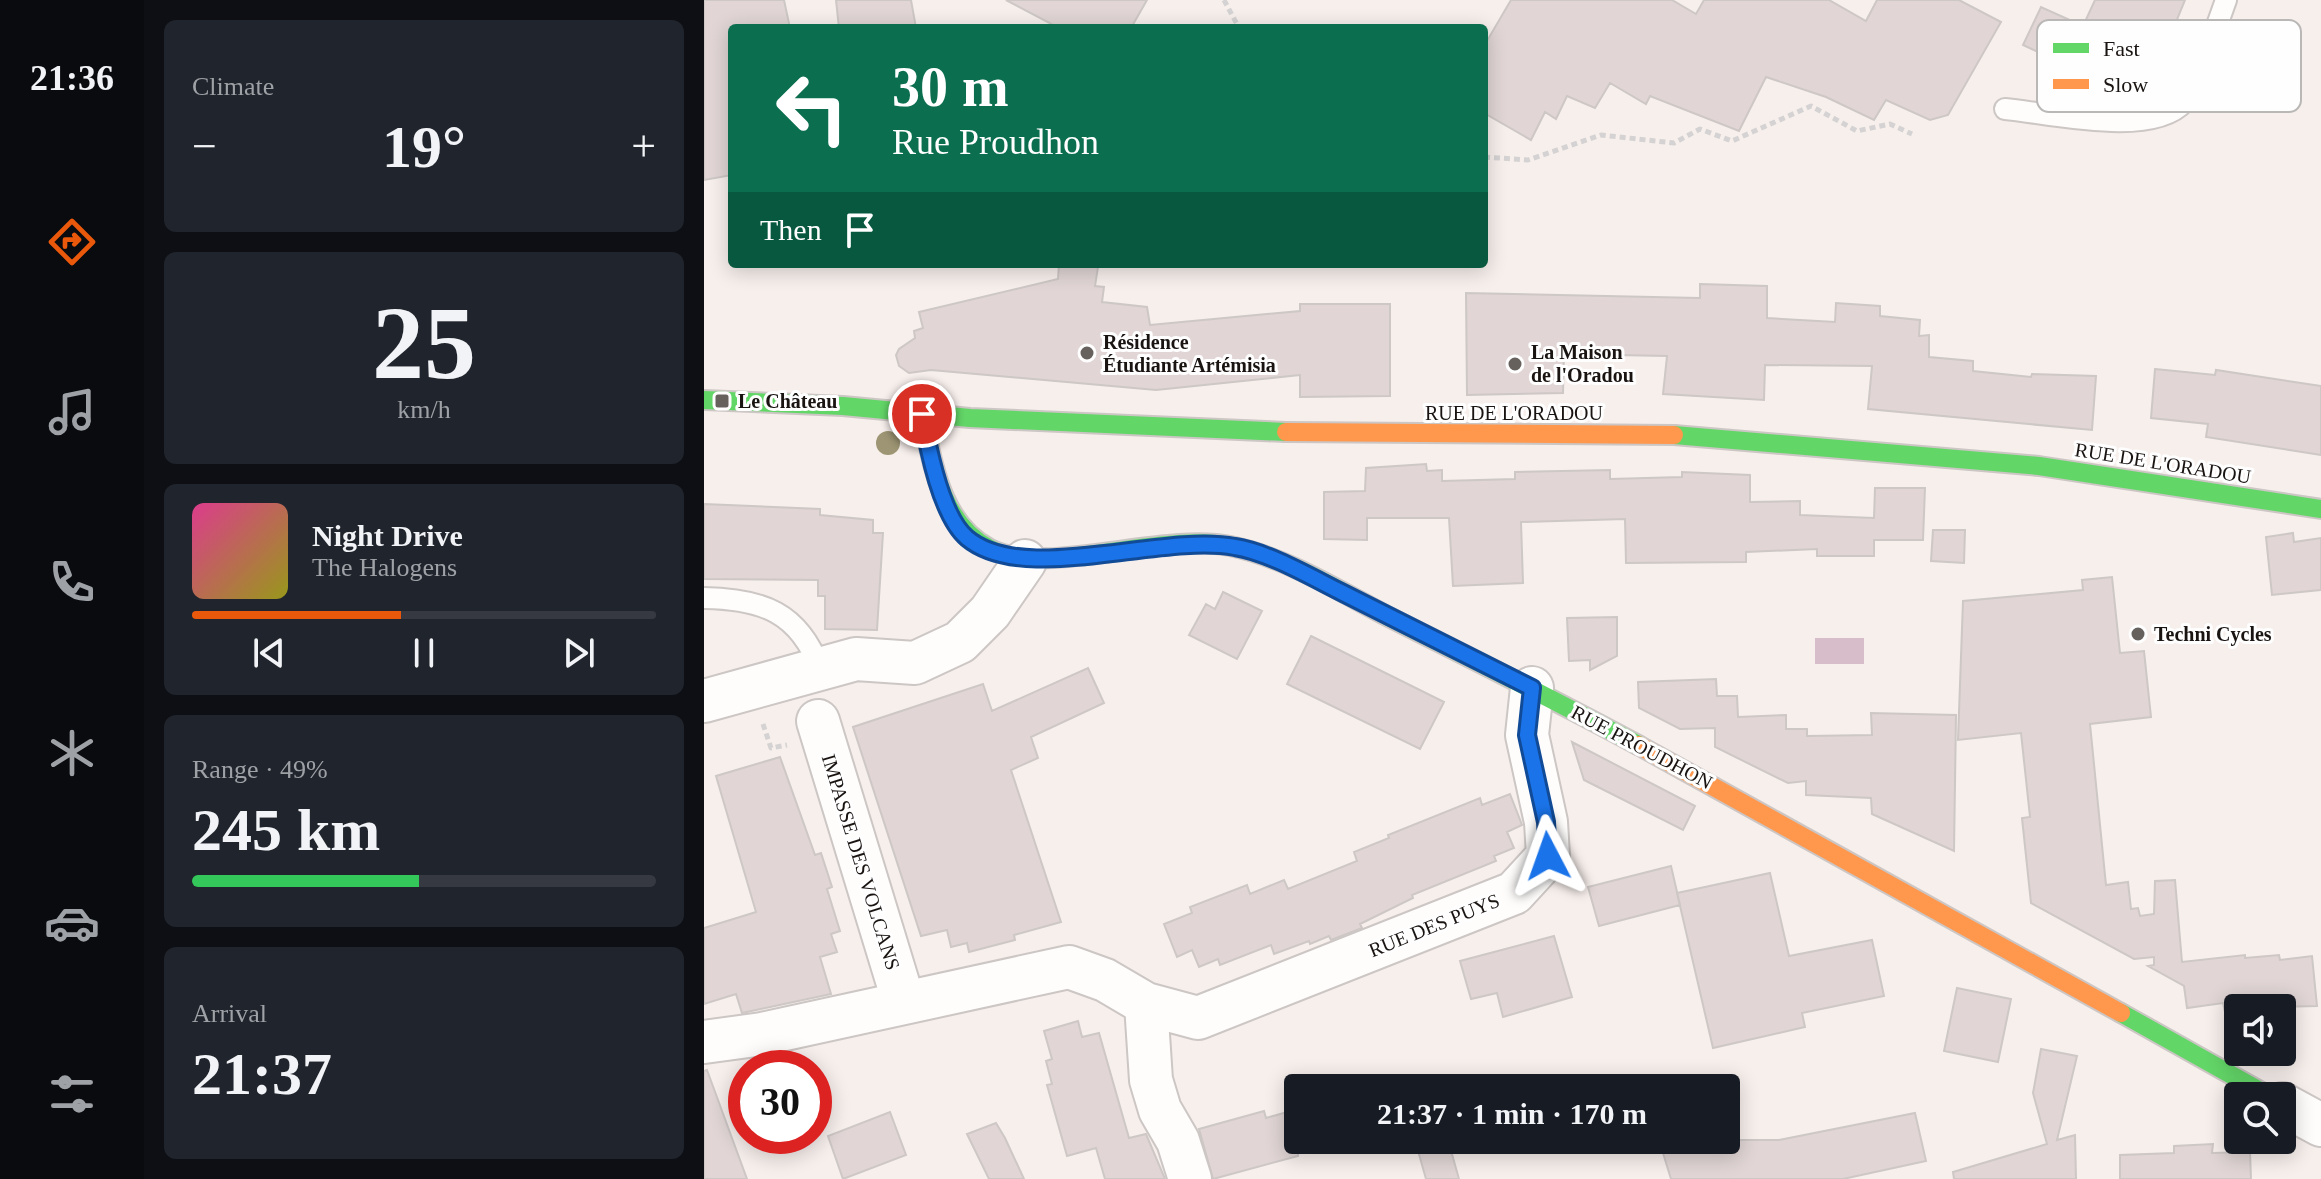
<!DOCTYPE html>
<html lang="en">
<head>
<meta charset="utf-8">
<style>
  :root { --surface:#171b24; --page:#20242c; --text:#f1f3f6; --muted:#9ea1a6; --line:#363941; --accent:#ea580c }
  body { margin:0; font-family:"Times New Roman",serif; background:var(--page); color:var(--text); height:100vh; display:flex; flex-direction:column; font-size:30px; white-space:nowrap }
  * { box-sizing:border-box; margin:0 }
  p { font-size:26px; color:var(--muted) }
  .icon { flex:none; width:44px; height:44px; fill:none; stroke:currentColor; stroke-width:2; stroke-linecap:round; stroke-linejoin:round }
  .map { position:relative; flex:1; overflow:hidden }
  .panel { display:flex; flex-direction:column; gap:20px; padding:20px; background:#0d0f14; width:560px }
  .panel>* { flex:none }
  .banner { position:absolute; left:24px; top:24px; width:760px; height:244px; border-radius:8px; box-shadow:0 4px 20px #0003; background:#0b6e4f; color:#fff; overflow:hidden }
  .buttons { position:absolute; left:1520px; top:994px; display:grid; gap:16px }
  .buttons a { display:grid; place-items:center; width:72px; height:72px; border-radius:8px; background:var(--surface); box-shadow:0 4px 20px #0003; font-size:40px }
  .speed { position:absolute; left:24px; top:1050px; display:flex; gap:16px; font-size:40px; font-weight:700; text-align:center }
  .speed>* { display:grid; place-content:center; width:104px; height:104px; border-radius:50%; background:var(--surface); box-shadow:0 4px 20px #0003; line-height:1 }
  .speed .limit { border:12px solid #d22; background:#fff; color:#111 }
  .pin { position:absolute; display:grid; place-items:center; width:68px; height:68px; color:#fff; margin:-34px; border:4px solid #fff; border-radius:50%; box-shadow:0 2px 8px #0007 }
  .me { position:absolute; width:88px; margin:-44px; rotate:356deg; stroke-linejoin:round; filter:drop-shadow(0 0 6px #0008) }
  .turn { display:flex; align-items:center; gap:28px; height:168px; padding:0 32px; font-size:36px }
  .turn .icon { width:104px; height:104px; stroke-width:2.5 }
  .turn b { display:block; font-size:56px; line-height:68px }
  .then { display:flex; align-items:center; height:76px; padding:0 32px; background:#0003; gap:16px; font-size:30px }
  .big { font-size:60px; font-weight:800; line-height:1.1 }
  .panel .widget { flex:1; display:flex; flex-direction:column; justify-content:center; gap:12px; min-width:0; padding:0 28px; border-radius:12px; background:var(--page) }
  .panel .dial { align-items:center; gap:0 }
  .dial b { font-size:104px; line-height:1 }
  .song { display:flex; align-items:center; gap:24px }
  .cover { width:96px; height:96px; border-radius:12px; background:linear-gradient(135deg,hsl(330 70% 55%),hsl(60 70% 35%)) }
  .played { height:8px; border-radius:4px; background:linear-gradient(90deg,var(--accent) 45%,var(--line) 45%) }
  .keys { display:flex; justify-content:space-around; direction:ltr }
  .heat { display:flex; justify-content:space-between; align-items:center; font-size:44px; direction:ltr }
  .charge { height:12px; border-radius:6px; background:linear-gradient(90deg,#34c759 49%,var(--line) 0) }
  .trip { position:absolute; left:580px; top:1074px; width:456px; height:80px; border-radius:8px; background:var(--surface); box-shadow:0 4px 20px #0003; font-weight:800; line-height:80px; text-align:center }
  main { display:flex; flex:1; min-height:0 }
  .dock { display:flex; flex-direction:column; width:144px; justify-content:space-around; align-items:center; background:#090b0e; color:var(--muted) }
  .dock .icon { width:56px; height:56px }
  .dock .current { color:var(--accent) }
  .dock b { font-size:36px; color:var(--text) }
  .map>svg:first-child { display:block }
  .water { fill:#d7bdca }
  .building { fill:#e1d5d5; stroke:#cdc7c6; stroke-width:2 }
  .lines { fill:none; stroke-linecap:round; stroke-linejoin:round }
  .lane-casing { stroke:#ccc6c4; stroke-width:24 }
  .street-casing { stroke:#ccc6c4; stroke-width:46 }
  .fast-casing { stroke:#ccc6c4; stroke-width:22 }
  .slow-casing { stroke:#ccc6c4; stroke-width:22 }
  .path { stroke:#d4d2d2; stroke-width:5; stroke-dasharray:6 4; stroke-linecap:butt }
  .lane { stroke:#fefdfc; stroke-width:20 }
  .street { stroke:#fefdfc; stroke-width:42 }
  .fast { stroke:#63d668; stroke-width:18 }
  .slow { stroke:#ff974d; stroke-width:18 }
  .tree { fill:#9d9573 }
  .route-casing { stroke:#114b97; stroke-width:20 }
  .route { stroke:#1a73e8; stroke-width:14 }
  .poi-dot { fill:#67615e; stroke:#fefefe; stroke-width:3 }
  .labels { text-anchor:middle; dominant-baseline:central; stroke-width:6; stroke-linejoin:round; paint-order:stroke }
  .poi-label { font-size:20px; font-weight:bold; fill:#191412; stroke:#fefefe; text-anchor:start }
  .street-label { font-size:20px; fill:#191412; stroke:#fefefe }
  .key { fill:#fefefe; stroke:#b9b8b7; stroke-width:2 }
  .key-label { font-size:22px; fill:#191412 }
</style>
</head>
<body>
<main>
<nav class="dock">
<b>21:36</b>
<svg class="icon current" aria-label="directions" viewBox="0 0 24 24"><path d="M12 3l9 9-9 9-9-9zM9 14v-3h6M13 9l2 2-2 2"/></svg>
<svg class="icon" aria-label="music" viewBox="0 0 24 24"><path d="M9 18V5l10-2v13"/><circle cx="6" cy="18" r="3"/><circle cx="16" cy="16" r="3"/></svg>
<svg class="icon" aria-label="phone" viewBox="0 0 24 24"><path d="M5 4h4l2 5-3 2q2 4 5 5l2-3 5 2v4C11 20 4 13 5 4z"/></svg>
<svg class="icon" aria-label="climate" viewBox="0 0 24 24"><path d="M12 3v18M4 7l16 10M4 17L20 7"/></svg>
<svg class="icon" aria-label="car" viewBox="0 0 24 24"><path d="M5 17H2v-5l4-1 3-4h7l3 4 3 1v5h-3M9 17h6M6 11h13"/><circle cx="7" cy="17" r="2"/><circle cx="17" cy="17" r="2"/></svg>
<svg class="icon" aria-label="filters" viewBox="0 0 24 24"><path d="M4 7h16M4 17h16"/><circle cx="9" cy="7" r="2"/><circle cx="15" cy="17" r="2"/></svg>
</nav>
<section class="panel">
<div class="widget"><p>Climate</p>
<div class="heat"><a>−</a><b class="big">19°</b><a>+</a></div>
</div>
<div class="widget dial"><b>25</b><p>km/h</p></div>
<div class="widget">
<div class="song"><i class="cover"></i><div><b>Night Drive</b><p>The Halogens</p></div></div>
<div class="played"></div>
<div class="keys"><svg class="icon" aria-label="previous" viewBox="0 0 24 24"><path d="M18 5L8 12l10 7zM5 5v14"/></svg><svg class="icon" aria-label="pause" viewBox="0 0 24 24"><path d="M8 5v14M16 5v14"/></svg><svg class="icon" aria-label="next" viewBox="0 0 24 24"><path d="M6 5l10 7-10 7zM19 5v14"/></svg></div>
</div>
<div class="widget"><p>Range · 49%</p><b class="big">245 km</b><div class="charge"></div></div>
<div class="widget"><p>Arrival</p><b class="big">21:37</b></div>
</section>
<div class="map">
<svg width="1617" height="1179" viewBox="0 0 1617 1179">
  <rect width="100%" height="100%" fill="#f7efec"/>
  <path class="water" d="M1111,638H1160V664H1111Z"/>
  <path class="building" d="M0,0H80L86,28H28V175L0,180Z
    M132,0H207L212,28H135Z
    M302,0H443L427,28H355Z
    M807,0H968L992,14L1000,0H1125L1162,21L1173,0H1255L1297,22L1244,115L1226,120L1182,100L1170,120L1122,97L1062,77L1035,131L946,96L942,104L906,83L891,108L863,96L852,119L841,112L827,140L780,113V46Z
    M1391,0H1481L1456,61L1469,68L1454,103L1448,104L1421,92L1416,102L1342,69L1347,58L1319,45L1337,7L1379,26Z
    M355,264L394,267L391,286L400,287L398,302L443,307L446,325L596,311V304H686V396L596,397V375L452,390L227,370L205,373L195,366L192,355L195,349L211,338L210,331L219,328L215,312L354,279Z
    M996,284L1063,286V318L1131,322L1132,303L1176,306V316L1216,320L1215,336L1225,335V357L1269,361V371L1327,377L1328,374L1392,376L1388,430L1164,409L1168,366L1061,365L1060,400L959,394L963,356L860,354L859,393L763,395L762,293L996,298Z
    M1451,369L1511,375L1512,370L1617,386V455L1502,437L1504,424L1447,418Z
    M722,464L723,471L738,470V481L811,479V472L906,470V479L978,477V472L1046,475V502L1096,501V515L1170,518L1171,488H1221L1219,540H1170V556H1113V549L1042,552V562L922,563L921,519L817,522L819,583L749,586L745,518H663V540L620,539V492L661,491L662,468Z
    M0,504L116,509V515L169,520V533H179L173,630L121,629V596H114V580L0,579Z
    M1229,530H1261L1260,563L1227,561Z
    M1589,533L1590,542L1617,538V590L1568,595L1562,537Z
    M1408,577L1416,653L1440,651L1447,717L1386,724L1402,885L1424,882L1427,909L1434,908L1436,916L1450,914L1451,881L1471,880L1478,962L1541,955V958L1575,955L1576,960L1608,956L1613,1006L1534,1008L1521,1012L1519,1003L1483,1008L1480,986L1444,966L1450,965V957L1430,959L1327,903L1318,818L1326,817L1317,733L1254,740L1259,601L1379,590L1378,580Z
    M519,592L558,611L533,659L485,635L502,604L511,609Z
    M913,617V656L886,670V660L865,661L863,618Z
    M607,636L740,702L716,749L583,684Z
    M384,668L400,703L327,737L334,758L307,770L357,922L310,935L311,940L265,952L263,943L247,947L243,930L217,936L149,727L279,684L288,711Z
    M1012,679L1013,696H1033L1034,717L1082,715V729H1103V736L1168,735L1167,713L1252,715L1250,851L1168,814L1167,798L1102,795V781L1084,783L1011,747V728L976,729L935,708L934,682Z
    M868,742L991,806L979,830L880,780Z
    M76,757L111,855L117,853L128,887L123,889L136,931L127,934L133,952L116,957L127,994L38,1013L32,994L0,1004V928L52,912L12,776Z
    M806,794L818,825L803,832L810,848L790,856L792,861L708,895L709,898L656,924L658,928L627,940L625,936L606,944L605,941L570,954L567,945L516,965L514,959L495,967L488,950L473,957L460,924L488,913L486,907L543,885L546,894L580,880L584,889L653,861L650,852L685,838L684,835L776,798L778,805Z
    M967,866L976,905L895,926L884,887Z
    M1066,873L1085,956L1168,940L1180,996L1098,1013L1101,1027L1009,1048L973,893Z
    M850,936L868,997L799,1017L793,993L767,999L756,961Z
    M1253,988L1307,999L1294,1062L1240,1051Z
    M374,1021L378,1037L395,1033L425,1138L442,1134L461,1179H401L392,1148L363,1156L343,1085L348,1084L342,1061L348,1059L340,1031Z
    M1337,1049L1373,1056L1353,1140L1371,1135L1372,1179H1250L1249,1172L1343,1144L1329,1093Z
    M3,1070L43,1179H0V1071Z
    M594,1109V1156L509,1179L495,1129L560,1111L562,1118Z
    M186,1112L202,1155L139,1179L124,1136Z
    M1211,1113L1222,1161L1139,1179H967L959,1153L981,1147L979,1140H1075Z
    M292,1123L301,1138L320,1179H285L263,1134Z
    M711,1140H744L755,1179H722Z
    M1509,1144L1508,1153L1546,1152L1547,1179H1416V1155L1470,1153V1146Z"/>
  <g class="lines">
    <defs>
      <path id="lane" d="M1301,109C1345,113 1448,138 1480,102C1491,91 1515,19 1522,0
        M0,598C58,599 95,612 116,669"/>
      <path id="street" d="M0,701L152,659L211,663L256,642L286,612L321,561
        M114,721L200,1003
        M442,1004L447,1080L456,1110L474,1141L486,1179
        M0,1042L58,1034L365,967L401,980L442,1004L494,1018L810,893L844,856L842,822L823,735L828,688
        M1578,1104L1617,1125"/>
      <path id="fast" d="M0,400L139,406L266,418L582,432
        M218,414C229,464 236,523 286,549C339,577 460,532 526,546C581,557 632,589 681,615C766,658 851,700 934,745
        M970,435L1335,466L1617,509
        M1417,1013L1565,1096"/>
      <path id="slow" d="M582,432L970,435
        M934,745L1417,1013"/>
    </defs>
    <use href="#lane" class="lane-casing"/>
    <use href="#street" class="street-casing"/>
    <use href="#fast" class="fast-casing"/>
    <use href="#slow" class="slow-casing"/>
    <path class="path" d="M520,0L535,28
      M780,157L824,160L897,135L970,143L996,129L1028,141L1107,106L1153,131L1186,124L1208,134
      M59,724L67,748L83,745"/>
    <use href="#lane" class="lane"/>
    <use href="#street" class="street"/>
    <use href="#fast" class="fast"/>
    <use href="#slow" class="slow"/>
  </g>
  <circle class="tree" cx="184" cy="443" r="12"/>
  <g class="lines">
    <defs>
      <path id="route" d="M218,414C224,448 237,516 263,538C320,586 456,533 531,547C564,552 607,577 637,592C701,624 764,656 828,688L823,735L842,822L844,856"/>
    </defs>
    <use href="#route" class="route-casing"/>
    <use href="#route" class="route"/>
  </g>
  <g class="poi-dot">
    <circle cx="383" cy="353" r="8"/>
    <circle cx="811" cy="364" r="8"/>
    <rect x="10" y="393" width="16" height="16" rx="4"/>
    <circle cx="1434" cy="634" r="8"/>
  </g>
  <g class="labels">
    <g class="poi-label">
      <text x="399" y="342">Résidence<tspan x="399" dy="23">Étudiante Artémisia</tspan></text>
      <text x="827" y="352">La Maison<tspan x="827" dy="23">de l'Oradou</tspan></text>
      <text x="34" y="401">Le Château</text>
      <text x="1450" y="634">Techni Cycles</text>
    </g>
    <g class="street-label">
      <text x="810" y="413">RUE DE L'ORADOU</text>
      <text transform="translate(1459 463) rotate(9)">RUE DE L'ORADOU</text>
      <text transform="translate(938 747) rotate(28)">RUE PROUDHON</text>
      <text transform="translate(157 862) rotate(73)">IMPASSE DES VOLCANS</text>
      <text transform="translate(730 925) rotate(-22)">RUE DES PUYS</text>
    </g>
  </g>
  <rect x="1333" y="20" width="264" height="92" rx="12" class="key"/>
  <rect x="1349" y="43" width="36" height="10" fill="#63d668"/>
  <rect x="1349" y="79" width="36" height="10" fill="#ff974d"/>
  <g class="key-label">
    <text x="1399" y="56">Fast</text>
    <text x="1399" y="92">Slow</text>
  </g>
</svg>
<div class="buttons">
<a><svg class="icon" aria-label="sound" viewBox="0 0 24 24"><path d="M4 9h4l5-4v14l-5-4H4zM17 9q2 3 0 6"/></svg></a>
<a><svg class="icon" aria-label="search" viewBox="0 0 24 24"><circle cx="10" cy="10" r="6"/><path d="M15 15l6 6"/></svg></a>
</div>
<div class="speed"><div class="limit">30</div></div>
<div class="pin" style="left:218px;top:414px;background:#d93025"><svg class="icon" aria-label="arrive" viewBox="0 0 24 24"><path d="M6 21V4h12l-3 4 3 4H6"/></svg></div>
<svg class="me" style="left:844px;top:856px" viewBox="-20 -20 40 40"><path d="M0-17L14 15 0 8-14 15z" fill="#1a73e8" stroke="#fff" stroke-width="4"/></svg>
<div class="trip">21:37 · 1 min · 170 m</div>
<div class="banner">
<div class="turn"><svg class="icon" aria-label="left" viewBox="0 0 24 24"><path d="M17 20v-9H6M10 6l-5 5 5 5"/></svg><div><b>30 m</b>Rue Proudhon</div></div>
<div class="then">Then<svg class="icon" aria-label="arrive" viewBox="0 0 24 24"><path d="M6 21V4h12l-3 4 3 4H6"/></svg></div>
</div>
</div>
</main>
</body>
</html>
